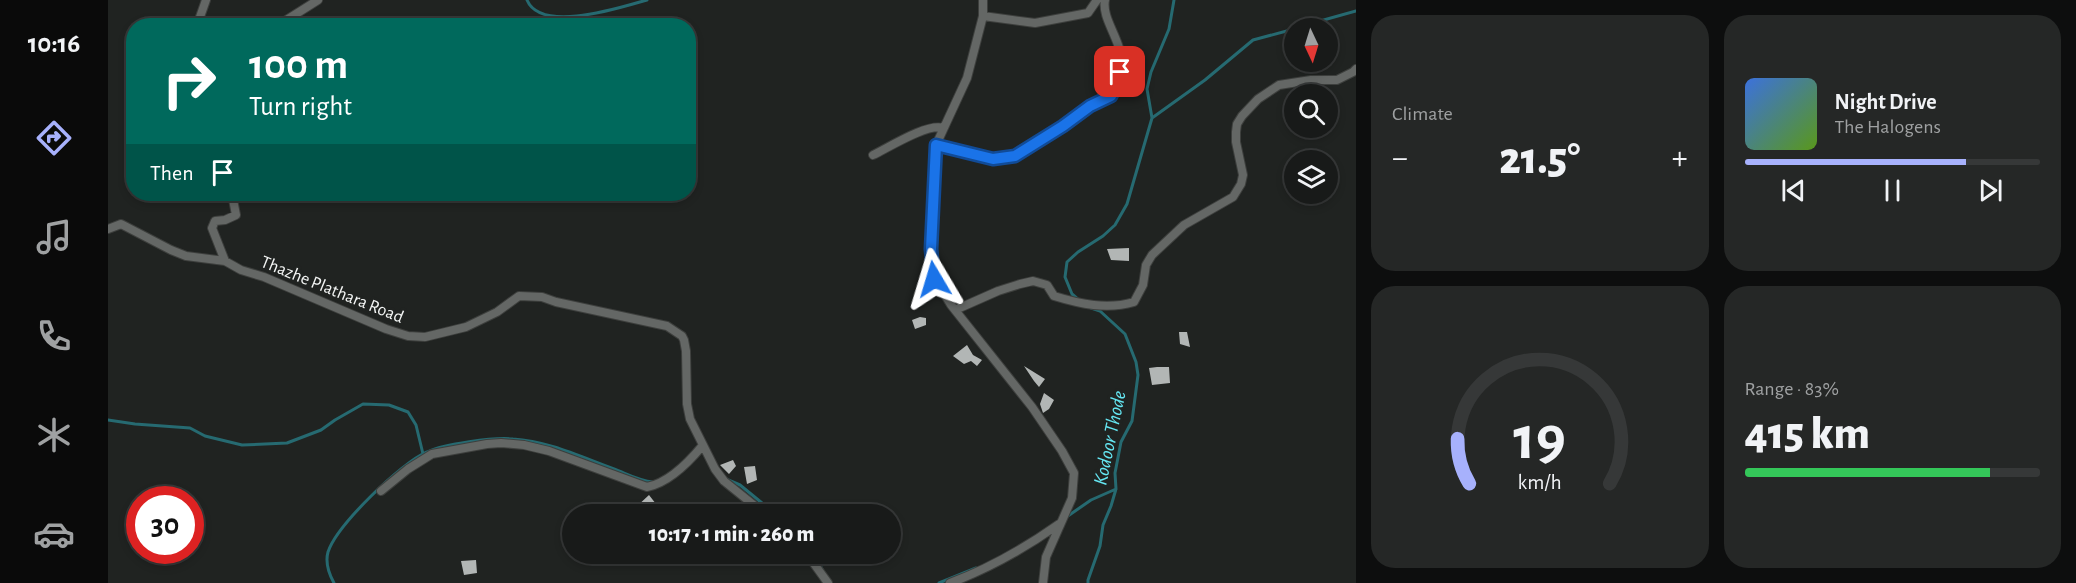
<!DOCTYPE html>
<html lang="en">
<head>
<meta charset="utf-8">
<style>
  :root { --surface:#181a19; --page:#252726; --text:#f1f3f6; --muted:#9fa1a2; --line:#363838; --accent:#a7b1fc }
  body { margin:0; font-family:"Alegreya Sans",sans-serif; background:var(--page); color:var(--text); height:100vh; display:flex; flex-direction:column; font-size:22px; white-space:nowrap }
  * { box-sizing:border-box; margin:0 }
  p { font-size:20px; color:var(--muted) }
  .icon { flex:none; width:33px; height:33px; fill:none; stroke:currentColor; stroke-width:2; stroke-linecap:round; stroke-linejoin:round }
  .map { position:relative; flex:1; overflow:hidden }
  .details { display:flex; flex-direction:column; gap:15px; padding:15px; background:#0d0e0e; width:720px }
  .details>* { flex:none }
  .top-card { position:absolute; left:18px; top:18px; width:570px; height:183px; border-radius:24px; box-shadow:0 3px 9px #0003,0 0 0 2px var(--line); background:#00695c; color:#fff; overflow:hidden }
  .needle { width:39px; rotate:176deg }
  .tools { position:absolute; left:1176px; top:18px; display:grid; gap:12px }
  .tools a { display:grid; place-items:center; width:54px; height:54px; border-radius:50%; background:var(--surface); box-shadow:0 3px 9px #0003,0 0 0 2px var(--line); font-size:30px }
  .speed { position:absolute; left:18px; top:486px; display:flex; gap:12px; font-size:30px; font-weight:700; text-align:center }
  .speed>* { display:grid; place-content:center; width:78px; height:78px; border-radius:50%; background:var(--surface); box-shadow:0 3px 9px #0003,0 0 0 2px var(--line); line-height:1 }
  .speed .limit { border:9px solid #d22; background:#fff; color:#111 }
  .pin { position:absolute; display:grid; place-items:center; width:51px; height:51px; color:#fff; margin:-26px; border-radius:12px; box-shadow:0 3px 9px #0006 }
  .me { position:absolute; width:66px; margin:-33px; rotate:353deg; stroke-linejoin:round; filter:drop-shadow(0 0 4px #0008) }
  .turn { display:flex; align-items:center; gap:21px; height:126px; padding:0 24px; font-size:27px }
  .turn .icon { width:78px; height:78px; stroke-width:2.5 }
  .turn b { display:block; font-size:42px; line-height:51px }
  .then { display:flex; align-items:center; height:57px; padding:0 24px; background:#0003; gap:12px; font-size:22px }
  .big { font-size:45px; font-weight:800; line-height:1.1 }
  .details .card { flex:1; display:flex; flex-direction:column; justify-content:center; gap:9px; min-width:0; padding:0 21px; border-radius:24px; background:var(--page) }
  .details .dial { align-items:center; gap:0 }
  .dial svg { height:156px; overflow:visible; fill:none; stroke:var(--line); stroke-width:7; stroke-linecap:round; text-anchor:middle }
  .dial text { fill:var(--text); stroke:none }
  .song { display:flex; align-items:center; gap:18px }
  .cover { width:72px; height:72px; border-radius:9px; background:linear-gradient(135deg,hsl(220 70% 55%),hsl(90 70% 35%)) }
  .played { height:6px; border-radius:3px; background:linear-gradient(90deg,var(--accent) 75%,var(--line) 75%) }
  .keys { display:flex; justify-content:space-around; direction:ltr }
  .heat { display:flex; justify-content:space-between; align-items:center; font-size:33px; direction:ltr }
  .charge { height:9px; border-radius:4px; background:linear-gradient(90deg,#34c759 83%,var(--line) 0) }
  .details .tiles { flex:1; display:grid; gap:15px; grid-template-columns:repeat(2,1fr) }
  .trip { position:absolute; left:454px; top:504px; width:339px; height:60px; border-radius:30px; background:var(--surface); box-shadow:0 3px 9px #0003,0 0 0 2px var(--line); font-weight:800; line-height:60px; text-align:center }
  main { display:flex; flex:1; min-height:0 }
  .dock { display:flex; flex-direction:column; width:108px; justify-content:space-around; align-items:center; background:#0a0a0a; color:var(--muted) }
  .dock .icon { width:42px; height:42px }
  .dock .current { color:var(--accent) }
  .dock b { font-size:27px; color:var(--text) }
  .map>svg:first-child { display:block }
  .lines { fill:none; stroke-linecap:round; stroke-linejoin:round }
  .stream { stroke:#266a71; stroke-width:3 }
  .building { fill:#b2b6b5 }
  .street-casing { stroke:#3d3f3d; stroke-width:10 }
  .street { stroke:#646765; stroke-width:8 }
  .route-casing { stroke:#114b97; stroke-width:15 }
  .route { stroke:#1a73e8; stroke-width:10 }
  .labels { text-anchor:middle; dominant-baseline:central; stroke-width:6; stroke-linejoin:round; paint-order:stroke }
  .street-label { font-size:18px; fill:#f3f5f4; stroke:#202321 }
  .water-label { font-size:20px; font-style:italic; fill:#65e7f3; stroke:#202321 }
</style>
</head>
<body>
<main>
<nav class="dock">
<b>10:16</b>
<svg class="icon current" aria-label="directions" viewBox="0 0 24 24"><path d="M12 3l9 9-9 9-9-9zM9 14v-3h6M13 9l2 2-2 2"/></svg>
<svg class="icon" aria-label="music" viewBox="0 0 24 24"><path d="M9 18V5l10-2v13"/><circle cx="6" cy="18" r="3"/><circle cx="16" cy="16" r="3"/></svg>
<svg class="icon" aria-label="phone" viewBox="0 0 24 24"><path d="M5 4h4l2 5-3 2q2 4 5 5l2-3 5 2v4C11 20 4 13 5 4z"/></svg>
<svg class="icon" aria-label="climate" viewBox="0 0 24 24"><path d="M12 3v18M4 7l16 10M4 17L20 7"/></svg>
<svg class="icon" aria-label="car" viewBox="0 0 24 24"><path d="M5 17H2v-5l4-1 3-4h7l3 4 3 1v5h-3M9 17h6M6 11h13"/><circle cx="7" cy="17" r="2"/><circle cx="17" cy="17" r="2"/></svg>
</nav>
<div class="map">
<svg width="1248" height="583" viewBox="0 0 1248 583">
  <rect width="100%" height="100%" fill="#202321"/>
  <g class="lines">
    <path class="stream" d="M419,0C433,34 514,7 539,0
      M1187,28L1248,11
      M1044,118L1097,80L1145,40L1186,29
      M972,301L964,294L957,277L959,262L970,252L995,236L1007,225L1019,204L1044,118L1039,89L1043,72L1061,29L1066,0
      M0,420L27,424L82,428L97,436L134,445L179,443L213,430L227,420L255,404L281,405L300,412L308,425L315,454
      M618,479L632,485L654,503L678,514
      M957,518L983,500L1008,489
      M706,554L715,571
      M226,583C221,574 217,563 220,552C229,525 293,463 319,452C336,444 386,437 405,439C440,441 473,457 506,469C519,474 531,481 545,482
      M831,583L868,568
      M980,583V580L992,546L995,525L1003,506L1008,489L1007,473L1013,442L1024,421L1030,375L1028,362L1017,334L992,311L983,308"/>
  </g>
  <path class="building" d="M1021,248V261L1003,260L999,249Z
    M812,317L818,318V325L807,329L804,320Z
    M1071,332H1079L1082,347L1072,344Z
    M859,345L865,355L874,360L869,366L863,361L856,364L845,356Z
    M916,366L937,379L931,387L926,381Z
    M1049,367H1061L1062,383L1044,385L1041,368Z
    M936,393L946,400L941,409L935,413L932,404Z
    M625,460L628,466L621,474L612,465Z
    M647,466L649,480L639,484L636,467Z
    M541,495L548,504L533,514L527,508Z
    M368,560L369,573L356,575L353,561Z"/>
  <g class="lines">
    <defs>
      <path id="street" d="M875,0V16L859,78L828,145L823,249L827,279L843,305L924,407L954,451L966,473L964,498L938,557L935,583
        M875,16L927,23L980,13L989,0
        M92,17L98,0
        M169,26L210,0
        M828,145C844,149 872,159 887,159C918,158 956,122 982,106C988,102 999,101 1003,96C1010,88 1012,75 1013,66C1016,42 993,20 997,0
        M765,155C780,148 819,123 835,128
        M0,229L13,224L63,250L78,256L117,261L133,270L156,277L278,329L300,336L317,337L358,327L389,312L411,296L434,297L448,302L559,326L574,336L576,340L578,351L579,404L582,419L607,469L616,481L647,506L668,514
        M117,261L104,228L107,221L117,220L128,215L124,194
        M847,310L890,291L912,284L925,281L939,285L946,296C972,304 999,310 1026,302L1035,285L1038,265L1044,255L1076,225L1125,197L1133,184L1135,175L1128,142V132L1129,124L1134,116L1150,99L1171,85L1203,80H1229L1245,72L1248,69
        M273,491L300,469L324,454L379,444L393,443L416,445L441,451L539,487C560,483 581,462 595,445
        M699,554L720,583
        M842,583C880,569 917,548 951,524"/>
    </defs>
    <use href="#street" class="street-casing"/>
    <use href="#street" class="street"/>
  </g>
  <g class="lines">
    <defs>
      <path id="route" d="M826,279L823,249L828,145L885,159L907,156L955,126L982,106L1003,96L1011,81L1012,72"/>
    </defs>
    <use href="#route" class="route-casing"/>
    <use href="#route" class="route"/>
  </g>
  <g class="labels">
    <g class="street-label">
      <text transform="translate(224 290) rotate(22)">Thazhe Plathara Road</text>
    </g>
    <g class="water-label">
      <text transform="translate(1002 438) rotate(-78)">Kodoor Thode</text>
    </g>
  </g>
</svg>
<div class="tools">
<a><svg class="needle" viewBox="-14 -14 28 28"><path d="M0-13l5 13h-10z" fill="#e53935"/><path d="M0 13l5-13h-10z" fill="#9fa1a2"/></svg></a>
<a><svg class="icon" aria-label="search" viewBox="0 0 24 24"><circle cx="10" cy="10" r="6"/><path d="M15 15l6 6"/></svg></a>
<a><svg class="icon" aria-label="layers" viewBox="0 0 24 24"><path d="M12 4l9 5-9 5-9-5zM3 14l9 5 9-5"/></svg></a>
</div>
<div class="speed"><div class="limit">30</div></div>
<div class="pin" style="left:1012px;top:72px;background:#d93025"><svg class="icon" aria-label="arrive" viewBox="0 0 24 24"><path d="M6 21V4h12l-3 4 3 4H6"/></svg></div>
<svg class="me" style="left:826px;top:279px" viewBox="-20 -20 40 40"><path d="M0-17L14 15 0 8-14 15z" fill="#1a73e8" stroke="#fff" stroke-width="4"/></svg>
<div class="trip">10:17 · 1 min · 260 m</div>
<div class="top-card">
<div class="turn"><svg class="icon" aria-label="right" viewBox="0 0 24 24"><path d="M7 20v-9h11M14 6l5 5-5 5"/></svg><div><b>100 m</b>Turn right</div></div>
<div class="then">Then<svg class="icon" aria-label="arrive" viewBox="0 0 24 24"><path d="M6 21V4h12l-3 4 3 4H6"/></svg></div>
</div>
</div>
<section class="details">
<div class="tiles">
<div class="card"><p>Climate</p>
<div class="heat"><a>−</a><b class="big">21.5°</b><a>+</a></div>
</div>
<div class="card">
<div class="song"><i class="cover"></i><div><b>Night Drive</b><p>The Halogens</p></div></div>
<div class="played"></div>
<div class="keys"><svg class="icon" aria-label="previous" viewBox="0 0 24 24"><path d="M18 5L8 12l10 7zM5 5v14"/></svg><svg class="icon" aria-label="pause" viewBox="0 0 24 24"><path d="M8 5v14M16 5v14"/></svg><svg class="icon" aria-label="next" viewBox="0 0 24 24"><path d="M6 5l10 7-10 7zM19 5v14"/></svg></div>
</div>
<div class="card dial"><svg viewBox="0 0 100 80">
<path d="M14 69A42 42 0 1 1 86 69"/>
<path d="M14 69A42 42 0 0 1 8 46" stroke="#a7b1fc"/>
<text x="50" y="56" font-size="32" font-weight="700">19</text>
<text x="50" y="72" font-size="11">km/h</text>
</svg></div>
<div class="card"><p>Range · 83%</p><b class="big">415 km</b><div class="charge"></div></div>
</div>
</section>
</main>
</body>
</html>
